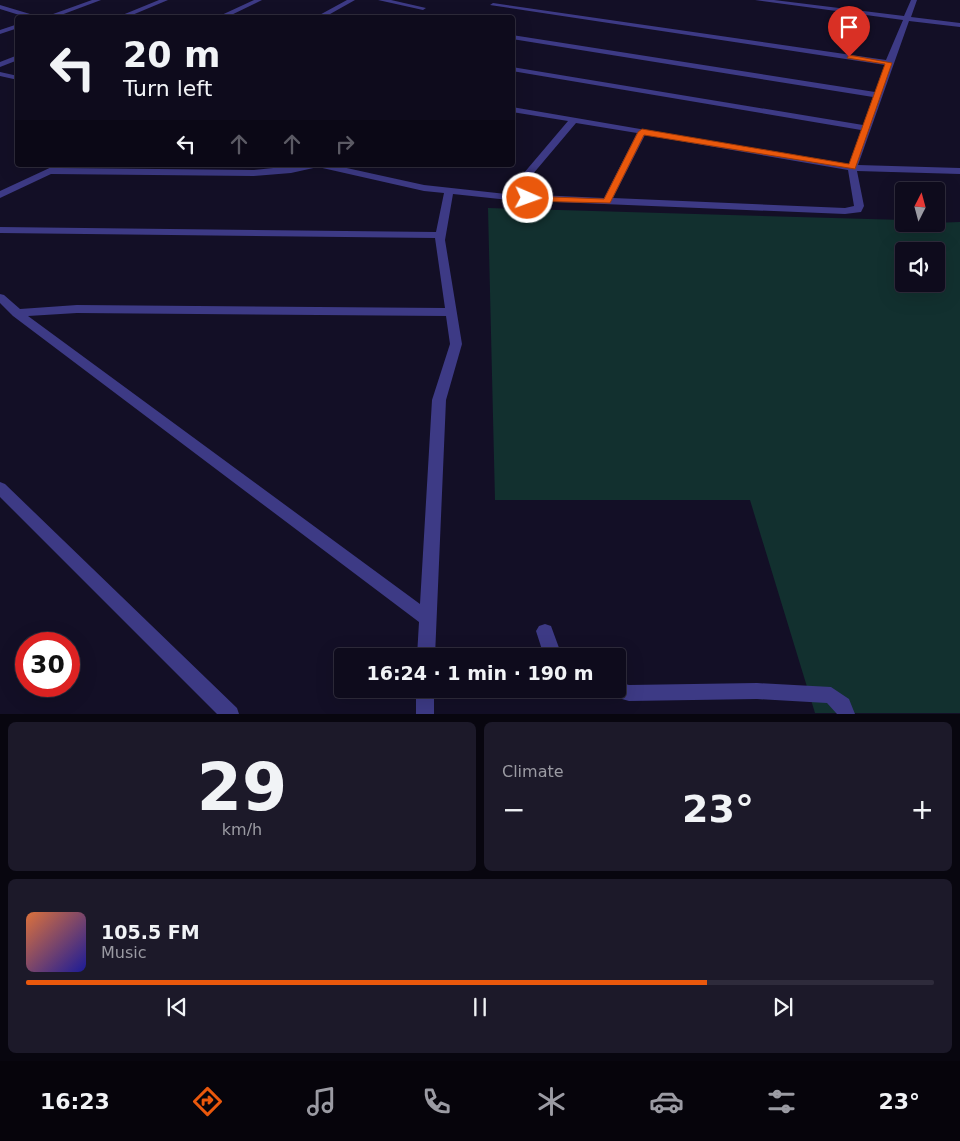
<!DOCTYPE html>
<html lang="en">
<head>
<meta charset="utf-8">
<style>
  :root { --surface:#0e0b1c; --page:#1c1929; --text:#f1f3f6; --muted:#9b9ba3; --line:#2e2b3b; --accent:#ea580c }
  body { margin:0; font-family:"DejaVu Sans",sans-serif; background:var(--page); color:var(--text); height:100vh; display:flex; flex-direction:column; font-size:19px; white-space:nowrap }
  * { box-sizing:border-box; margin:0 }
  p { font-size:16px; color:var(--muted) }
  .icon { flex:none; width:28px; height:28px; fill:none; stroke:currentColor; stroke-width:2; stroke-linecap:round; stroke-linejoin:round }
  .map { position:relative; height:714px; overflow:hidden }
  .panel { display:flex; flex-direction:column; gap:8px; padding:8px; background:#08060f; flex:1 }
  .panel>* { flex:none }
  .guide { position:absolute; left:15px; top:15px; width:500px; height:152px; border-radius:5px; box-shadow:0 5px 20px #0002,0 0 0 1px var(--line); background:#0e0b1c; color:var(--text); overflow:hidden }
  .needle { width:32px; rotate:6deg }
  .fabs { position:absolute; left:895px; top:182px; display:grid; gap:10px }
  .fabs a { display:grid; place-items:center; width:50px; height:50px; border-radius:5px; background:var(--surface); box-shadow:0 5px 20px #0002,0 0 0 1px var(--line); font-size:25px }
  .speed { position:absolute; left:15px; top:632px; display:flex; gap:10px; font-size:25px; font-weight:700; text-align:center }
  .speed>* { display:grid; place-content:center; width:65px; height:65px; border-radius:50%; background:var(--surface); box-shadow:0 5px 20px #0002,0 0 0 1px var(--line); line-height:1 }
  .speed .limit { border:8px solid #d22; background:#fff; color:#111 }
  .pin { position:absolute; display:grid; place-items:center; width:42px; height:42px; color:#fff; margin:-51px -21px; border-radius:50% 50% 50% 0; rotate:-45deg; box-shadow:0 0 5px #0007 }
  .pin .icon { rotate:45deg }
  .me { position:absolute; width:55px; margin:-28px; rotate:92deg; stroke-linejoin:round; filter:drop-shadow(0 0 4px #0008) }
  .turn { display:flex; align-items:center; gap:18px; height:105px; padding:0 25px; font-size:22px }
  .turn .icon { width:65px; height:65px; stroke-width:2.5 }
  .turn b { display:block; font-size:35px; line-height:42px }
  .lanes { display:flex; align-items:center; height:48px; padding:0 25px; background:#0003; justify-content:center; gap:25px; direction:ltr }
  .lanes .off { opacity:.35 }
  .big { font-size:38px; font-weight:700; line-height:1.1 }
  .panel .tile { flex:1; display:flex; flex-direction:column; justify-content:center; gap:8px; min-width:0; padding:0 18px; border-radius:8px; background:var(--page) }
  .panel .dial { align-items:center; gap:0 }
  .dial b { font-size:65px; line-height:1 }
  .song { display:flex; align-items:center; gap:15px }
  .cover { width:60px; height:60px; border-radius:8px; background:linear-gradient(135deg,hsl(20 70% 55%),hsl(240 70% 35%)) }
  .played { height:5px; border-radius:2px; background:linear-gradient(90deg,var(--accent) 75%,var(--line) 75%) }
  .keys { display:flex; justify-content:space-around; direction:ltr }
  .heat { display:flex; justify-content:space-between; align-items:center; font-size:28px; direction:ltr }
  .panel .tiles { flex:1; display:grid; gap:8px; grid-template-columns:1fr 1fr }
  .tile:last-child { grid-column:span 2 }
  .trip { position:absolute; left:334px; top:648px; width:292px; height:50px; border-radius:5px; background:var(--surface); box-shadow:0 5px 20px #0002,0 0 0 1px var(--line); font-weight:700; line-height:50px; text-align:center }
  .dock { display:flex; height:80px; justify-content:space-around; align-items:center; background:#06040b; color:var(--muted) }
  .dock .icon { width:35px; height:35px }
  .dock .on { color:var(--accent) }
  .dock b { font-size:22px; color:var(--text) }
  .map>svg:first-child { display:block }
  .green { fill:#12302f; fill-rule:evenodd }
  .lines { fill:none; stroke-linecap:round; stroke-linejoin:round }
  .lane { fill:#3d3a85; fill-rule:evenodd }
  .street { fill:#3d3a85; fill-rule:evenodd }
  .route { fill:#ea580c; stroke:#983908 }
</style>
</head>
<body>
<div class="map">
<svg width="960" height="714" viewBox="0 0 960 714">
  <rect width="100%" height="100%" fill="#130f26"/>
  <path class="green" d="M488,208L904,220V224L960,222V713H815L750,500H495ZM904,251H936V284H904Z"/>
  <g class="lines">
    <path class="lane" d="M545,624L551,626L562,656H544L536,631L539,626Z
      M618,682L629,685L757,683L831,687L849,699L855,714H837L827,703L757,699L629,701L608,695L605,689H618Z"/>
    <path class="street" d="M92,0H101L53,18H42Z
      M159,0H168L125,18H115Z
      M254,0H262L225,18H215Z
      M347,0H355L323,18H314Z
      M378,0H391L426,8L423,10Z
      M755,0H774L904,16L911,0H917L911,17L960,23V27L909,21L858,165L960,168V174L857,171L864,206L861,212L845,214L509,200L453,194L445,240L462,344L446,400L435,656H417L419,622L13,316L0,303V294L4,295L20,309L77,305L445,308L435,238L0,233V227L436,232L444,193L424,191L318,167L291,173L254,176L51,174L0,198V191L56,165L60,168L254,170L302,165H333L424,185L506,194L568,121L512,112V107L849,165L861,130L512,71V67L863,125L873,97L512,39V35L875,92L885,65L490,5L493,3L886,60L903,20ZM576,123L637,133L604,198L516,194ZM645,135L848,170L854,206L845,208L613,198ZM77,313L446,316L450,344L432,400L420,604L28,316Z
      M0,5L40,17L41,18H29L0,9Z
      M18,24V28L0,34V30Z
      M18,55V60L0,67V62Z
      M0,72L18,76V80L0,76Z
      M0,482L5,484L237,708L239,714H217L0,497Z
      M416,689H434V714H416Z"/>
  </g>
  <path class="route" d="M849,55L892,63L855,169L644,135L610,203L528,201L524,198L528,196L604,199L638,132L642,129L849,164L885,64L847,58Z"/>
</svg>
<div class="fabs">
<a><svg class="needle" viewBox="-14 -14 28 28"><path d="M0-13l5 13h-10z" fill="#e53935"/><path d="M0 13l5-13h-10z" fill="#9b9ba3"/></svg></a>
<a><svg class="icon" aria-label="sound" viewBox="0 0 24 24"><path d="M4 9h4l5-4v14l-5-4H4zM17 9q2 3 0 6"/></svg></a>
</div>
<div class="speed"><div class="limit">30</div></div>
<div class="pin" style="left:849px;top:57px;background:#d93025"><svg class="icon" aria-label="arrive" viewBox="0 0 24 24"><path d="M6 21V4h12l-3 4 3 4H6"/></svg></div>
<svg class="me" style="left:528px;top:198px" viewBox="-20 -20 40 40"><circle r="17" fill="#ea580c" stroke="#fff" stroke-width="3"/><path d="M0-11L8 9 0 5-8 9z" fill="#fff"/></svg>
<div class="trip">16:24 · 1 min · 190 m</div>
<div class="guide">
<div class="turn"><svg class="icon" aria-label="left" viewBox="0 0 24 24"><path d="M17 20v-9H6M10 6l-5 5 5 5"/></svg><div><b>20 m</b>Turn left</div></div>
<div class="lanes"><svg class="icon" aria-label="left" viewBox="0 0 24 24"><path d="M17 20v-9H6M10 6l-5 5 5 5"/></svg><svg class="icon off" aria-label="ahead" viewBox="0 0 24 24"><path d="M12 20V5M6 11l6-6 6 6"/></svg><svg class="icon off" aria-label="ahead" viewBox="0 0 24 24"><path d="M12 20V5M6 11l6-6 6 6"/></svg><svg class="icon off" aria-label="right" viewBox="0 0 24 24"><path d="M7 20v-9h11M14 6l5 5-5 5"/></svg></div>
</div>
</div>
<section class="panel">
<div class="tiles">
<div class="tile dial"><b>29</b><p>km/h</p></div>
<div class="tile"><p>Climate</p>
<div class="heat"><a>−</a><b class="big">23°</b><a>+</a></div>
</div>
<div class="tile">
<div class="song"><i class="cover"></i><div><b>105.5 FM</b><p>Music</p></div></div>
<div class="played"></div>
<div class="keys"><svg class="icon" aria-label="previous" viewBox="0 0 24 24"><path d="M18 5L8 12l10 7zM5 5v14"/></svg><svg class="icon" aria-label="pause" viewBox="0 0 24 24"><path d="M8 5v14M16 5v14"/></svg><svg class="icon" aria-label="next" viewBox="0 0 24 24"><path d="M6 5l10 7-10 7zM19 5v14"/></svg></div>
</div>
</div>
</section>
<nav class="dock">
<b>16:23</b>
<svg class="icon on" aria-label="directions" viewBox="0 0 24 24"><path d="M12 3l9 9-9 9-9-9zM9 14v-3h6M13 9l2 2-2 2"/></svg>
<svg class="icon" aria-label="music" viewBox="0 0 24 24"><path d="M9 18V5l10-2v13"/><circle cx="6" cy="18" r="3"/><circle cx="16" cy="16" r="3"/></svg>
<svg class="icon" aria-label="phone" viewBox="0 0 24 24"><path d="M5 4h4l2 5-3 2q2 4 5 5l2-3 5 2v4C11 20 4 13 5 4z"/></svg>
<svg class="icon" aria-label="climate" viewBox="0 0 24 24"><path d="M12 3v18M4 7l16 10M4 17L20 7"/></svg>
<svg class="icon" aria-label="car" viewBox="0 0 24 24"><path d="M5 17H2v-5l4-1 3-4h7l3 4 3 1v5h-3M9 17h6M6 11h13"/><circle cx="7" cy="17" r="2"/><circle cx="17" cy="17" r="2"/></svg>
<svg class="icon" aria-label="filters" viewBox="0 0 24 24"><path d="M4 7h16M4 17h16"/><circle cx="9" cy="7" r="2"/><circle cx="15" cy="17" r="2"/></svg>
<b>23°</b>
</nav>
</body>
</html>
